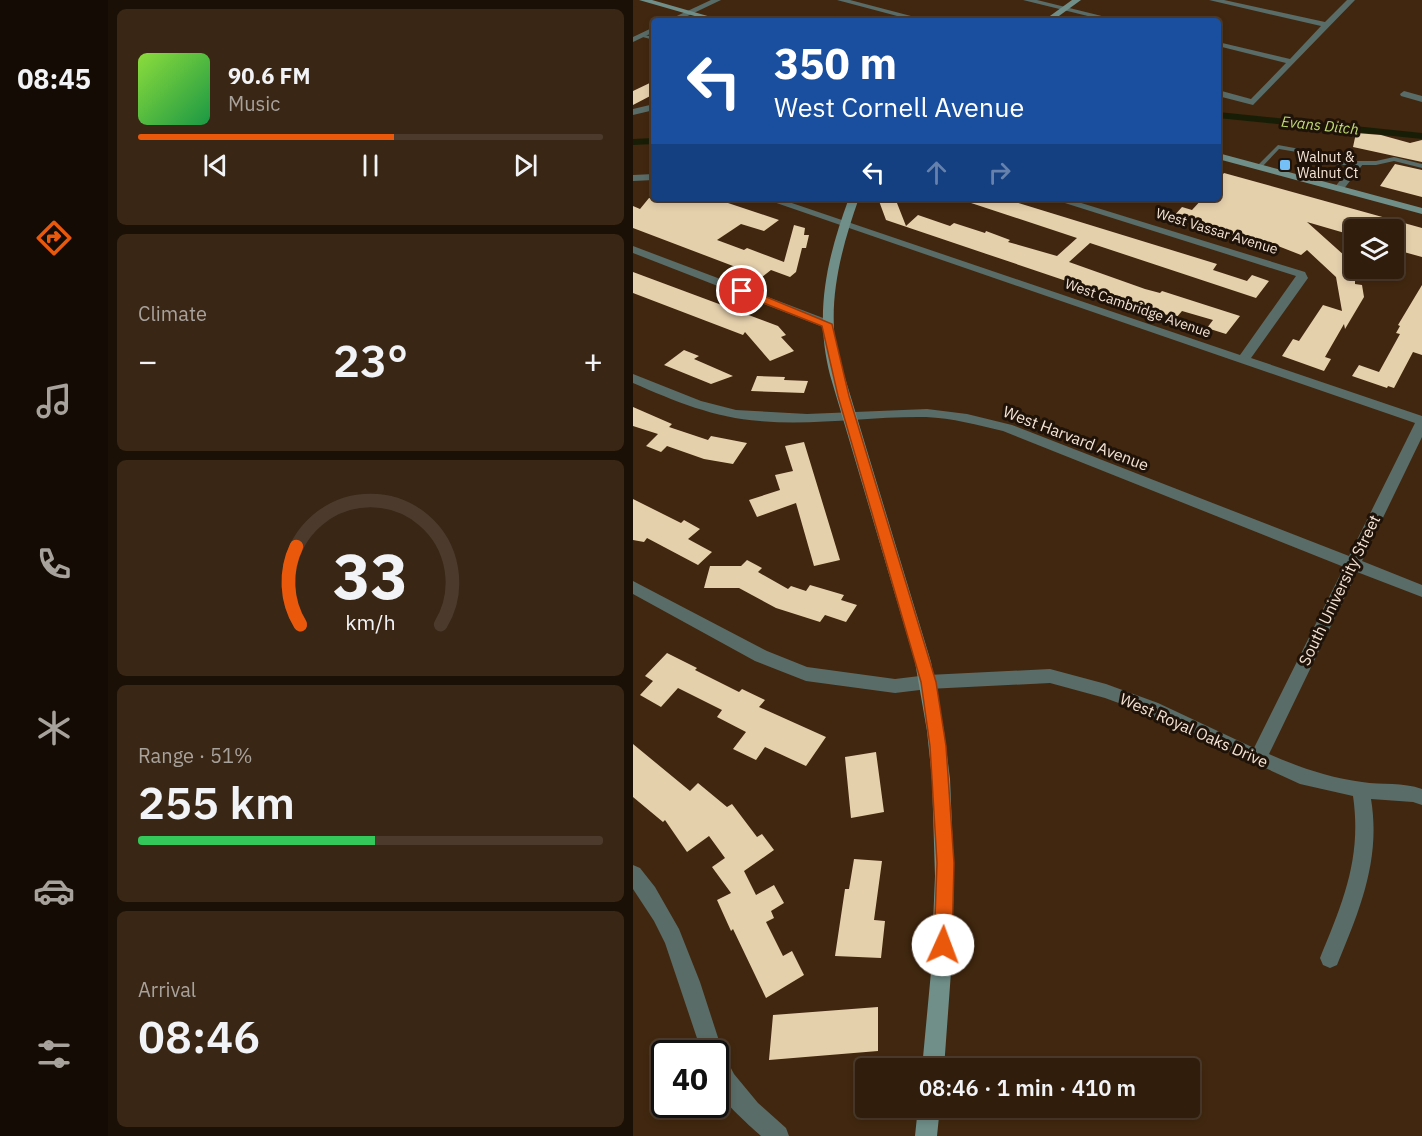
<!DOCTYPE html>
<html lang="en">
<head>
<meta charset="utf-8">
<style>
  :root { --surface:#311d0b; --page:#392614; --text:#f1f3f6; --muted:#a8a29d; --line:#4c3b2c; --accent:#ea580c }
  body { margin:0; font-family:"IBM Plex Sans",sans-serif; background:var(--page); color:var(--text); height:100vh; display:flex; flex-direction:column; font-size:22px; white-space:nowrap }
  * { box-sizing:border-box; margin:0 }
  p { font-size:20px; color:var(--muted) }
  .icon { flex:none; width:33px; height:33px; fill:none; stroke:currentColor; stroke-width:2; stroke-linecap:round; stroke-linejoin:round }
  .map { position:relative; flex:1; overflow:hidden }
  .panel { display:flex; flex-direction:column; gap:9px; padding:9px; background:#1b1006; width:525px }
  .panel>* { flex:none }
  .banner { position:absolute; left:18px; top:18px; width:570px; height:183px; border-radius:6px; box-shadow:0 3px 9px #0003,0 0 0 2px var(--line); background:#1a4fa0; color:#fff; overflow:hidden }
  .controls { position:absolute; left:711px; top:219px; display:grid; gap:12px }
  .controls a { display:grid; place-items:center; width:60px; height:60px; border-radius:6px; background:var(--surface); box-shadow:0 3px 9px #0003,0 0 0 2px var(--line); font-size:30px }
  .speed { position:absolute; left:18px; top:1040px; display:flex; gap:12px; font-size:30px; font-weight:700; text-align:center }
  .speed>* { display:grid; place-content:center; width:78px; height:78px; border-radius:50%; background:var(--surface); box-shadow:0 3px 9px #0003,0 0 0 2px var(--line); line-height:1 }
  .speed .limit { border:3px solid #111; border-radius:9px; background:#fff; color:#111 }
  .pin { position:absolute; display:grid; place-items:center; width:51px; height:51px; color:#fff; margin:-26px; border:3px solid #fff; border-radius:50%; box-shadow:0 2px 6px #0007 }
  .me { position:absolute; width:66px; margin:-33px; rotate:2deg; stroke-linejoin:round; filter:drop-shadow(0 0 4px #0008) }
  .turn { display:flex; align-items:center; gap:21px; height:126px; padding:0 24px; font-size:27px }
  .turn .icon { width:78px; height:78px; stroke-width:2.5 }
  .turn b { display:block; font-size:42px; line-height:51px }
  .lanes { display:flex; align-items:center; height:57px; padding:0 24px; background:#0003; justify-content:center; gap:30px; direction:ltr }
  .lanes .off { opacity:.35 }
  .big { font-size:45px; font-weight:600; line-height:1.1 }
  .panel .widget { flex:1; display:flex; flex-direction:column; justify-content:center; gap:9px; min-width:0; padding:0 21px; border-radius:9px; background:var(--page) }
  .panel .dial { align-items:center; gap:0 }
  .dial svg { height:156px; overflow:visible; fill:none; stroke:var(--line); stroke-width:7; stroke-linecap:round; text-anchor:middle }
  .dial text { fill:var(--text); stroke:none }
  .song { display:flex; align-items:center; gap:18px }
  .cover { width:72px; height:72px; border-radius:9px; background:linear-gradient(135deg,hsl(90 70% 55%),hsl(140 70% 35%)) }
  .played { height:6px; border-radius:3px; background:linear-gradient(90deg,var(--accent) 55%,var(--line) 55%) }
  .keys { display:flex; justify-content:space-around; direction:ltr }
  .heat { display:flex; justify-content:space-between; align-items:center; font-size:33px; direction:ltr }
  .charge { height:9px; border-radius:4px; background:linear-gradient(90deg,#34c759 51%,var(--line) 0) }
  .trip { position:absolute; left:222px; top:1058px; width:345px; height:60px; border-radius:6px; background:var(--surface); box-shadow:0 3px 9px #0003,0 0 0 2px var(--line); font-weight:600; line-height:60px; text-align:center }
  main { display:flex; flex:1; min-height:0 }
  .menu { display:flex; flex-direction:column; width:108px; justify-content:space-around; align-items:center; background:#140c04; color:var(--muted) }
  .menu .icon { width:42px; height:42px }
  .menu .on { color:var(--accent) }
  .menu b { font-size:27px; color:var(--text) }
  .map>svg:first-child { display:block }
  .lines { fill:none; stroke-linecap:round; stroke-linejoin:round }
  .canal { fill:#181e06; fill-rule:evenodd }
  .building { fill:#e5d0ac }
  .lane { fill:#596c68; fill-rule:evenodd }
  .street { fill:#596c68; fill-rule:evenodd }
  .secondary { fill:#708f89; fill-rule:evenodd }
  .route { fill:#ea580c; stroke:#983908; stroke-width:1.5 }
  .poi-dot { fill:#75c0f6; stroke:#1f1309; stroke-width:2 }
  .labels { text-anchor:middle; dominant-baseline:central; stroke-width:6; stroke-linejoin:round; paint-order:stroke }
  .far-poi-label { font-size:14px; fill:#f5e4d5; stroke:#1f1309; text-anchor:start }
  .far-street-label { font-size:14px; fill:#f5e4d5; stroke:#1f1309 }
  .far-water-label { font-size:15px; font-style:italic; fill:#c1dd75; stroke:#1f1309 }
  .street-label { font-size:16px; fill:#f5e4d5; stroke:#1f1309 }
</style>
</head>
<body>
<main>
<nav class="menu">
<b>08:45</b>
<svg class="icon on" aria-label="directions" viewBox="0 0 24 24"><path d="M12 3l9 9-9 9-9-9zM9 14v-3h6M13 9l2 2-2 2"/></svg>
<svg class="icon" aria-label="music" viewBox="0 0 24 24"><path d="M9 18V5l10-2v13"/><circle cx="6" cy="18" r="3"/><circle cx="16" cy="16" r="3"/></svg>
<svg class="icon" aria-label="phone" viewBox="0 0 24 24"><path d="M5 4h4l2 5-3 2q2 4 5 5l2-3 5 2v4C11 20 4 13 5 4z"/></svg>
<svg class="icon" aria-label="climate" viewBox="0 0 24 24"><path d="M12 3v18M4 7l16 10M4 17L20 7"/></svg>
<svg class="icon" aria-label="car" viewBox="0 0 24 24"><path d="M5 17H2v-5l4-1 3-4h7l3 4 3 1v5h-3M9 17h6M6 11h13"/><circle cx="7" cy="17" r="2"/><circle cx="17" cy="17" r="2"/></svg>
<svg class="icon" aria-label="filters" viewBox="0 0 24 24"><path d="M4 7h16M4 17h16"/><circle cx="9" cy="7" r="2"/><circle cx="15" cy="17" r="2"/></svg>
</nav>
<section class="panel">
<div class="widget">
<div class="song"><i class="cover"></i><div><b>90.6 FM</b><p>Music</p></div></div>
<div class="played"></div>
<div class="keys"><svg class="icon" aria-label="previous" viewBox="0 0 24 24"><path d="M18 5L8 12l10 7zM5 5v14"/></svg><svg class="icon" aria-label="pause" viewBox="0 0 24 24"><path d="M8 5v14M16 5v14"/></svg><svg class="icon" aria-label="next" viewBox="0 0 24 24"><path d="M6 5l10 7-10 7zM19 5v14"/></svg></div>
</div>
<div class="widget"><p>Climate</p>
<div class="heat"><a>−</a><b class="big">23°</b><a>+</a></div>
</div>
<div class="widget dial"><svg viewBox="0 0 100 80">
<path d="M14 69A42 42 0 1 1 86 69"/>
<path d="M14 69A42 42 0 0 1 12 29" stroke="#ea580c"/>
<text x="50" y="56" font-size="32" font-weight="700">33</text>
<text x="50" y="72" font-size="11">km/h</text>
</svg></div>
<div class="widget"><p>Range · 51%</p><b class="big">255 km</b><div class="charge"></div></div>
<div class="widget"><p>Arrival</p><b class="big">08:46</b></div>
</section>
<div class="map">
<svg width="789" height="1136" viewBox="0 0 789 1136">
  <rect width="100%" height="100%" fill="#41270f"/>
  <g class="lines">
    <path class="canal" d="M585,112L789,133V139L585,118Z
      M21,138V144L0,145V139Z"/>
  </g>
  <path class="building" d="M21,81V94L0,105V91Z
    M723,133L748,135L777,143L789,140V162L720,147Z
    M762,164L789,170V197L747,186Z
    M591,173L789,228V257L760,249V230H722V236L674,222L722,265V284L729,285L731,297L712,329L711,324L692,357L698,359L691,371L649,356L660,339L666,341L690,305L709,311L703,277L674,250L668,255L645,246L644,248L634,246L540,217L549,207L559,210L570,198H585V180Z
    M16,198H80L146,220L131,231L108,224L84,240L111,250L114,248L151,262L161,225L172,228L171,235H176L173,248H169L163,272L157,277L138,270L129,277L0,228V206L7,209Z
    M262,198L273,226L285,215L317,226L321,223L352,233L353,231L377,240L375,242L424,256L444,238L332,201L333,198H369L584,264L580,270L614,281L619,275L636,281L623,298L457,243L436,262L512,289L527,293L529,291L607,316L593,334L574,328L580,320L549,311L543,318L253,220L246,201Z
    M0,272L145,326L153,335L148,337L161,351L137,361L112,332L110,335L0,293Z
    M789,285V355L780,352L761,388L755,386L754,388L719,376L726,365L746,372L767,334L763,333L767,326L765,325Z
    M51,350L66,356L61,359L100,376L78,384L31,365Z
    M124,376L152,377L151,380L175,381L171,393L118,391Z
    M0,407L39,424L36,427L75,440L78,436L114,443L100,464L71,459L34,446L28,452L13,446L25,434L0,426Z
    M171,442L207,560L181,566L163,503L124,517L116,500L147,490L142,475L160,471L152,446Z
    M0,499L48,523L51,520L67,529L55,539L79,552L65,565L14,538L11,542L0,540Z
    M114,560L129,568L125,572L155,589L158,586L173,591L177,585L211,595L208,600L224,605L213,622L192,615L187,622L143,608L106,588H71L77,566H108Z
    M34,653L64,668L62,670L106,692L109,689L132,700L126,707L193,737L173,766L132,747L123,760L100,749L113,732L84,717L89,710L45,688L28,707L7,695L20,681L12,676Z
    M0,744L57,791L65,783L94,807L99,804L124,837L129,834L141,850L111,871L123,895L141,885L151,903L138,911L141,918L133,922L150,956L159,951L171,975L133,998L100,929L98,931L84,900L98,893L79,867L92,858L76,836L54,852L32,820L30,822L0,797Z
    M243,752L251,812L218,818L212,757Z
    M221,859L249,861L241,920L252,921L248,958L202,956L212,889H216Z
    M245,1007V1051L136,1060L140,1015Z"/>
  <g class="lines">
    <path class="lane" d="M69,15L73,16L66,21H61Z
      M6,34L21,37V40L6,36Z
      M645,145L667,149L706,161H743L761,157L789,164V168L761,161L743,165H706L664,152L646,149L628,168H624V166Z"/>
    <path class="street" d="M78,0H88L44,21H33Z
      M204,0H217L297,21H283Z
      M390,0H404L489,21H475Z
      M576,0H591L692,22L714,0H722L620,105L585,96V90L618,99L653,63L585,46V42L657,59L688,26Z
      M21,27V32L0,42V37Z
      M771,91L789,96V102L768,96L767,94Z
      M21,104V110L0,115V109Z
      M722,162L730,164L710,190H702L701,188Z
      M21,174V180L0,181V175Z
      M129,198H144L607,355L663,276L416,198H432L672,272L675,278L618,358L789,416V437L729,561L789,585V597L724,572L636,754C666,767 696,778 729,782C749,785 770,782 789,789V805L780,802L738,799C748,859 727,910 704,965L697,968L690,965L687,958C710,902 729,858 720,796L667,784L513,713L472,698L417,683L295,689L262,693L173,681L122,661L0,594V581L134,651L174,667L262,679L295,675L417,669L473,684L525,703L621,748L711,567L370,431C345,425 319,418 293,417C238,416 182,426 127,421C82,418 41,401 0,383V374L68,401L103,410L174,414L294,409L334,414L379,425L716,556L782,423Z
      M0,246L198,321L200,324L194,328L190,327L0,253Z
      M0,865L7,868L22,887L46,929L67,982L90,1053L101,1074L125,1103L153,1128L156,1136H128C115,1124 85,1099 82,1082C81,1073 82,1062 82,1053H69L32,943L21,921L0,889Z"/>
    <path class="secondary" d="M6,0H19L92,21H79Z
      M439,0H448L419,21H410Z
      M585,153L789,208V214L585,159Z
      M216,198H226C209,246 195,297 203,348L298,662L311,731L317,779L321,876L318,972L311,1068H289L298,972L302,876L299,779L294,731L282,662L197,375C181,312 194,258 216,198Z
      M285,1107H307L304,1136H282Z"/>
  </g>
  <path class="route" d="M109,287L199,324L216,396L303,682L313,746L321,863L319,945L316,952L310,954L303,952L301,945L304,863L297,746L288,682L205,396L189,326L105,293L103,291Z"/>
  <rect class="poi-dot" x="646" y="159" width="12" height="12" rx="3"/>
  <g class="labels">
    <g class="far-poi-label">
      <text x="664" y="157">Walnut &amp;<tspan x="664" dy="16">Walnut Ct</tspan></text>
    </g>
    <g class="far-street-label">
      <text transform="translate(584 231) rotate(17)">West Vassar Avenue</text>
      <text transform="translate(505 308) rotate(19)">West Cambridge Avenue</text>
    </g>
    <g class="far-water-label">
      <text transform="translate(687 125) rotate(6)">Evans Ditch</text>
    </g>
    <g class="street-label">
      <text transform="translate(443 438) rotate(21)">West Harvard Avenue</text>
      <text transform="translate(706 590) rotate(-64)">South University Street</text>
      <text transform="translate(561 730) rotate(24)">West Royal Oaks Drive</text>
    </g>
  </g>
</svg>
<div class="controls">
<a><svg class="icon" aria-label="layers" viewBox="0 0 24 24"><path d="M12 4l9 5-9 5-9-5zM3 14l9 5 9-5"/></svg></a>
</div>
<div class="speed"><div class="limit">40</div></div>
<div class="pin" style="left:109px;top:291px;background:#d93025"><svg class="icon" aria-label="arrive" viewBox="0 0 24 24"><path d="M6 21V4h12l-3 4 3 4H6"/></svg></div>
<svg class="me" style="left:310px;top:945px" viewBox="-20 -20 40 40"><circle r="19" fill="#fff"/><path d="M0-13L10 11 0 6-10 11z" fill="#ea580c"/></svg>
<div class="trip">08:46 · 1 min · 410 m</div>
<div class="banner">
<div class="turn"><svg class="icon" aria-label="left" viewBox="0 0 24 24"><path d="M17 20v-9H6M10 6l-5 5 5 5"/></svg><div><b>350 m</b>West Cornell Avenue</div></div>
<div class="lanes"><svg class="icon" aria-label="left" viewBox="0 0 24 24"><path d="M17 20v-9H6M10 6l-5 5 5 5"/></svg><svg class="icon off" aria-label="ahead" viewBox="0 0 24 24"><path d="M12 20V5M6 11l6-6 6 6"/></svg><svg class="icon off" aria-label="right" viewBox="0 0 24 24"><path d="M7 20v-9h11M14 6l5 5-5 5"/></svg></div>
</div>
</div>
</main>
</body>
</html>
